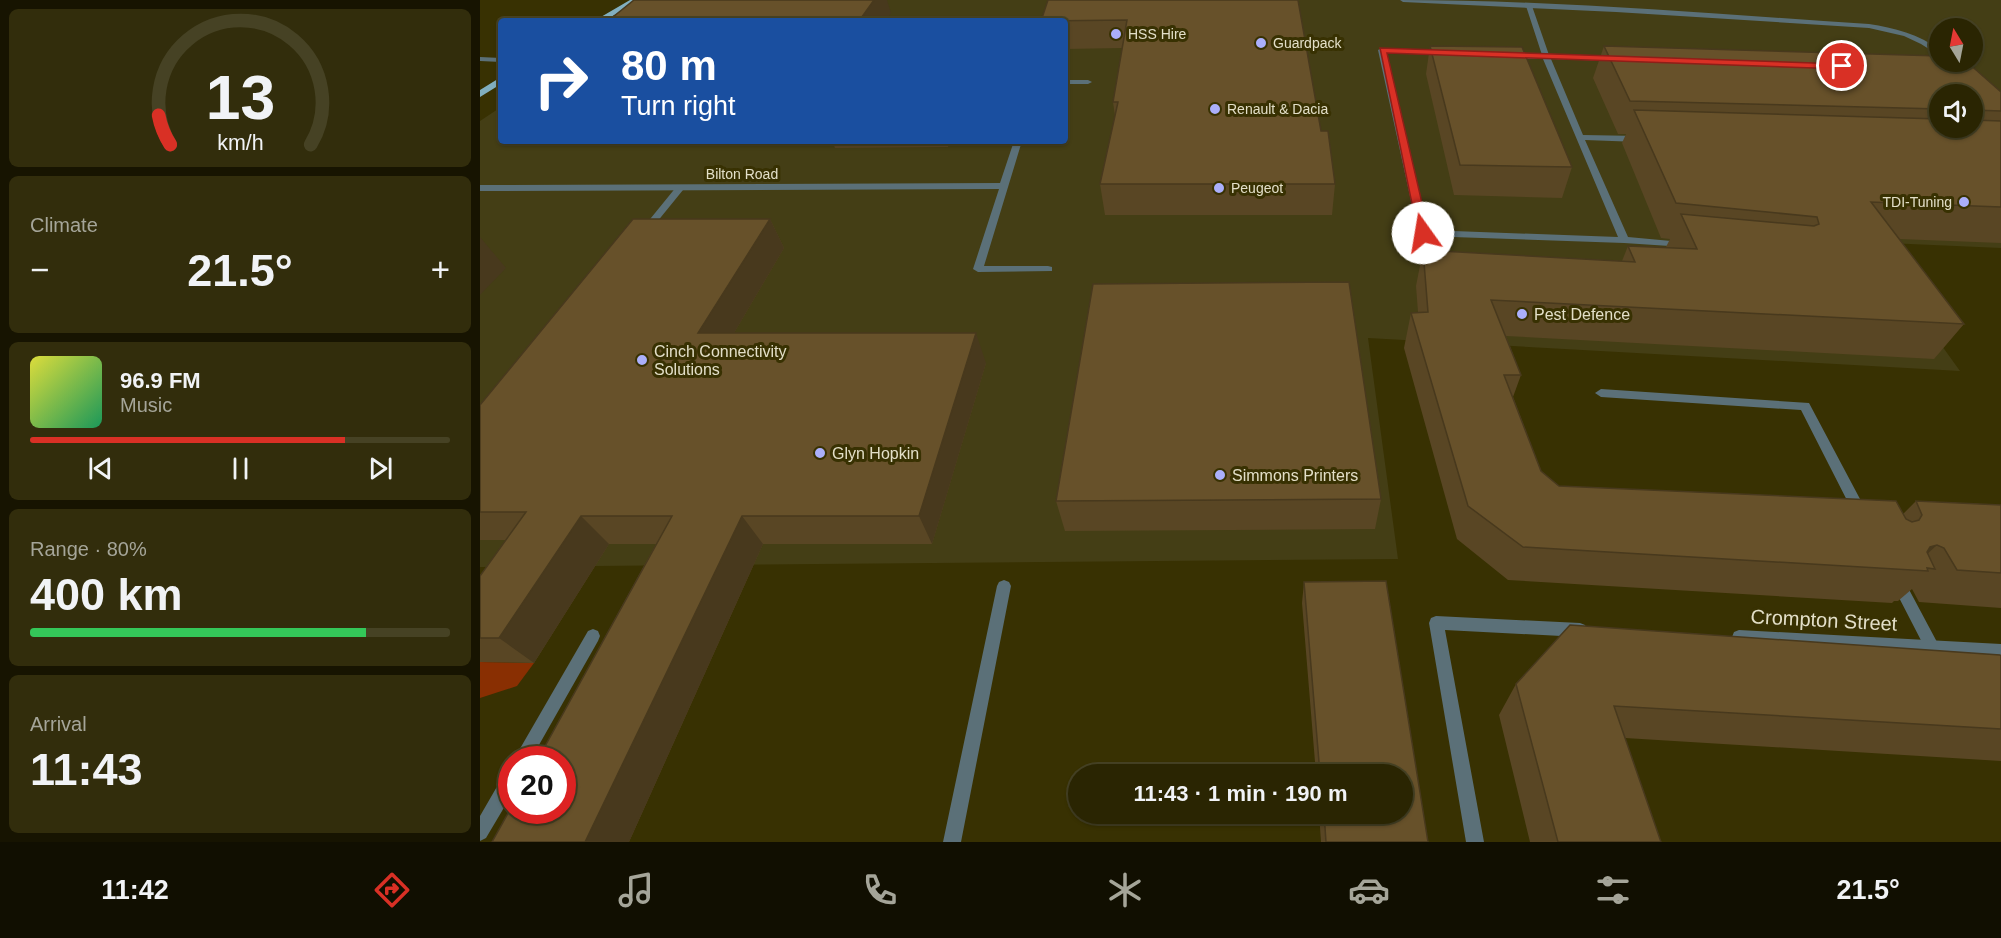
<!DOCTYPE html>
<html lang="en">
<head>
<meta charset="utf-8">
<style>
  :root { --surface:#2a2502; --page:#322d0c; --text:#f1f3f6; --muted:#a5a599; --line:#464224; --accent:#d93025 }
  body { margin:0; font-family:Arial,sans-serif; background:var(--page); color:var(--text); height:100vh; display:flex; flex-direction:column; font-size:22px; white-space:nowrap }
  * { box-sizing:border-box; margin:0 }
  p { font-size:20px; color:var(--muted) }
  .icon { flex:none; width:33px; height:33px; fill:none; stroke:currentColor; stroke-width:2; stroke-linecap:round; stroke-linejoin:round }
  .map { position:relative; flex:1; overflow:hidden }
  .details { display:flex; flex-direction:column; gap:9px; padding:9px; background:#171401; width:480px }
  .details>* { flex:none }
  .hud { position:absolute; left:18px; top:18px; width:570px; height:126px; border-radius:6px; box-shadow:0 2px 4px #0004,0 0 0 2px var(--line); background:#1a4fa0; color:#fff; overflow:hidden }
  .needle { width:39px; rotate:350deg }
  .controls { position:absolute; left:1449px; top:18px; display:grid; gap:12px }
  .controls a { display:grid; place-items:center; width:54px; height:54px; border-radius:50%; background:var(--surface); box-shadow:0 2px 4px #0004,0 0 0 2px var(--line); font-size:30px }
  .speed { position:absolute; left:18px; top:746px; display:flex; gap:12px; font-size:30px; font-weight:700; text-align:center }
  .speed>* { display:grid; place-content:center; width:78px; height:78px; border-radius:50%; background:var(--surface); box-shadow:0 2px 4px #0004,0 0 0 2px var(--line); line-height:1 }
  .speed .limit { border:9px solid #d22; background:#fff; color:#111 }
  .pin { position:absolute; display:grid; place-items:center; width:51px; height:51px; color:#fff; margin:-26px; border:3px solid #fff; border-radius:50%; box-shadow:0 2px 6px #0007 }
  .me { position:absolute; width:66px; margin:-33px; rotate:347deg; stroke-linejoin:round; filter:drop-shadow(0 0 4px #0008) }
  .turn { display:flex; align-items:center; gap:21px; height:126px; padding:0 24px; font-size:27px }
  .turn .icon { width:78px; height:78px; stroke-width:2.5 }
  .turn b { display:block; font-size:42px; line-height:51px }
  .big { font-size:45px; font-weight:700; line-height:1.1 }
  .details .card { flex:1; display:flex; flex-direction:column; justify-content:center; gap:9px; min-width:0; padding:0 21px; border-radius:9px; background:var(--page) }
  .details .dial { align-items:center; gap:0 }
  .dial svg { height:156px; overflow:visible; fill:none; stroke:var(--line); stroke-width:7; stroke-linecap:round; text-anchor:middle }
  .dial text { fill:var(--text); stroke:none }
  .song { display:flex; align-items:center; gap:18px }
  .cover { width:72px; height:72px; border-radius:9px; background:linear-gradient(135deg,hsl(60 70% 55%),hsl(150 70% 35%)) }
  .played { height:6px; border-radius:3px; background:linear-gradient(90deg,var(--accent) 75%,var(--line) 75%) }
  .keys { display:flex; justify-content:space-around; direction:ltr }
  .heat { display:flex; justify-content:space-between; align-items:center; font-size:33px; direction:ltr }
  .charge { height:9px; border-radius:4px; background:linear-gradient(90deg,#34c759 80%,var(--line) 0) }
  .trip { position:absolute; left:588px; top:764px; width:345px; height:60px; border-radius:30px; background:var(--surface); box-shadow:0 2px 4px #0004,0 0 0 2px var(--line); font-weight:700; line-height:60px; text-align:center }
  .tabs { display:flex; height:96px; justify-content:space-around; align-items:center; background:#110f01; color:var(--muted) }
  .tabs .icon { width:42px; height:42px }
  .tabs .active { color:var(--accent) }
  .tabs b { font-size:27px; color:var(--text) }
  main { display:flex; flex:1; min-height:0 }
  .map>svg:first-child { display:block }
  .built { fill:#443e15; fill-rule:evenodd }
  .green { fill:#892f02 }
  .lines { fill:none; stroke-linecap:round; stroke-linejoin:round }
  .lane { fill:#5b7078; fill-rule:evenodd }
  .street { fill:#5b7078; fill-rule:evenodd }
  .primary { fill:#81afbf; fill-rule:evenodd }
  .wall { fill:#594624; fill-rule:evenodd }
  .shaded-wall { fill:#48391d }
  .building { fill:#67512a; stroke:#48391d; stroke-width:1.5 }
  .route { fill:#d93025; stroke:#8d1f18; stroke-width:1.5 }
  .poi-dot { fill:#abaffb; stroke:#383102; stroke-width:2 }
  .labels { text-anchor:middle; dominant-baseline:central; stroke-width:6; stroke-linejoin:round; paint-order:stroke }
  .far-poi-label { font-size:14px; fill:#e3dfc8; stroke:#383102; text-anchor:start }
  .far-street-label { font-size:14px; fill:#e3dfc8; stroke:#383102 }
  .poi-label { font-size:16px; fill:#e3dfc8; stroke:#383102; text-anchor:start }
  .near-street-label { font-size:20px; fill:#e3dfc8; stroke:#383102 }
</style>
</head>
<body>
<main>
<section class="details">
<div class="card dial"><svg viewBox="0 0 100 80">
<path d="M14 69A42 42 0 1 1 86 69"/>
<path d="M14 69A42 42 0 0 1 8 54" stroke="#d93025"/>
<text x="50" y="56" font-size="32" font-weight="700">13</text>
<text x="50" y="72" font-size="11">km/h</text>
</svg></div>
<div class="card"><p>Climate</p>
<div class="heat"><a>−</a><b class="big">21.5°</b><a>+</a></div>
</div>
<div class="card">
<div class="song"><i class="cover"></i><div><b>96.9 FM</b><p>Music</p></div></div>
<div class="played"></div>
<div class="keys"><svg class="icon" aria-label="previous" viewBox="0 0 24 24"><path d="M18 5L8 12l10 7zM5 5v14"/></svg><svg class="icon" aria-label="pause" viewBox="0 0 24 24"><path d="M8 5v14M16 5v14"/></svg><svg class="icon" aria-label="next" viewBox="0 0 24 24"><path d="M6 5l10 7-10 7zM19 5v14"/></svg></div>
</div>
<div class="card"><p>Range · 80%</p><b class="big">400 km</b><div class="charge"></div></div>
<div class="card"><p>Arrival</p><b class="big">11:43</b></div>
</section>
<div class="map">
<svg width="1521" height="842" viewBox="0 0 1521 842">
  <rect width="100%" height="100%" fill="#383102"/>
  <path class="built" d="M187,0H1521V248L1362,241L1421,289L1480,371L888,338L918,559L0,567V121L21,107V141H585V21H144ZM1460,28H1492V62H1460ZM1460,94H1492V128H1460Z"/>
  <path class="green" d="M0,662L54,663L37,686L0,698Z"/>
  <g class="lines">
    <path class="lane" d="M1049,4L1052,6L1069,55L1135,57L1139,59L1135,61L1071,59L1103,135L1159,136L1163,139L1159,142L1105,140L1148,237L1202,242L1205,243V247L1144,243L943,236L938,233L898,50L902,48L964,51L968,53L964,55L906,52L947,230L1138,237L1063,59L1030,58L1026,56L1030,54L1062,55L1046,6Z
      M200,185L203,186V190L168,233H162V229L197,186Z
      M1121,389L1329,403L1388,514L1386,518L1381,519L1376,518L1321,410L1121,397L1115,393Z
      M524,580L529,582L531,586L481,842H463L517,586L519,582Z
      M1420,580L1425,582L1457,642L1459,647L1457,652L1452,654L1447,652L1413,586L1415,582Z"/>
    <path class="street" d="M920,0C1076,0 1233,14 1389,24C1414,28 1439,34 1460,50V56L1441,44L1424,36L1389,28L1136,12L923,2Z
      M0,57L21,58V62L0,61Z
      M585,80H608L612,82L608,84H585Z
      M534,141H542L504,266H568L572,267V271L498,272L493,269L519,189L0,191V185L520,183Z
      M956,616L1100,623L1105,625L1107,630L1105,635L1100,637L965,630L1004,842H986L949,623L951,618Z
      M113,629L118,631L120,636L118,641L51,759H34L108,631Z
      M1259,630L1521,644V658L1259,644L1254,642L1252,637L1254,632Z
      M32,769V794L6,838L0,841V816L26,771Z"/>
    <path class="primary" d="M150,0H160L124,21H114Z
      M21,77V84L0,97V90Z"/>
  </g>
  <path class="wall" d="M818,0L841,131L855,184L852,215H625L620,184L635,116L633,102L642,48L585,49V21Z
    M950,46L1092,167L1082,198L974,195L946,74Z
    M1124,46L1521,92V243L1419,239L1484,324L1454,359L1026,336L1041,375L1033,397L1061,471L1079,486L1423,514L1436,501L1521,505V608L1439,602L1432,589L1418,601H1414L1412,603L1028,580L977,539L924,348L931,313L938,312L936,286L943,250L1142,261L1148,246L1186,247L1190,239L1181,238L1142,143L1146,134H1138L1113,78ZM1460,94H1492V128H1460Z
    M188,141H470L468,147L355,148L353,143Z
    M290,219L304,248L254,333L506,363L452,544H283L149,842H12L176,544H129L54,663L0,662V576L26,540H0V405Z
    M901,499L895,529L585,531L576,501Z
    M906,581L948,842H841L839,813H922V774H836L822,603L824,582Z
    M1521,656V761L1145,738L1181,842H1050L1019,715L1036,684Z"/>
  <path class="shaded-wall" d="M394,0H407L411,13L406,21H379Z
    M290,219L304,248L237,362L218,333Z
    M0,237L26,268L0,295Z
    M496,333L506,363L452,544L439,516Z
    M101,516L129,544L54,663L19,638Z
    M262,516L283,544L149,842H105Z
    M1457,545L1430,570L1450,547Z"/>
  <path class="building" d="M154,0H394L379,21H128Z
    M568,0H818L841,131H848L855,184H620L638,102H633L647,20L561,21Z
    M950,46L1042,47L1092,167L980,165Z
    M1124,46L1460,56V62H1487L1521,92V111L1492,110V94H1460V109L1150,101Z
    M1154,110L1460,119V128H1492V120L1521,121V207L1391,202L1484,324L1011,300L1041,375H1024L1061,471L1079,486L1416,501L1426,519L1432,522L1439,520L1442,515L1436,501L1521,505V573L1477,570L1464,548L1457,545L1450,547L1447,552L1455,569L1447,568L1448,571L1043,547L988,506L931,313L948,312L943,250L1155,262L1148,246L1217,249L1201,214L1334,226L1339,224L1337,217L1196,203Z
    M153,219H290L218,333H496L439,516H262L105,842H12L32,806V810H82V759H58L192,516H101L19,638H0V576L46,512H0V405Z
    M869,282L901,499L576,501L613,284Z
    M906,581L948,842H846L844,813H922V774H840L824,582Z
    M1090,625L1520,655L1521,656V729L1134,706L1181,842H1078L1036,684Z"/>
  <path class="route" d="M900,48L1362,64L1366,66L1362,69L907,53L949,233L943,237L938,233Z"/>
  <g class="poi-dot">
    <circle cx="636" cy="34" r="6"/>
    <circle cx="781" cy="43" r="6"/>
    <circle cx="735" cy="109" r="6"/>
    <circle cx="739" cy="188" r="6"/>
    <circle cx="1484" cy="202" r="6"/>
    <circle cx="1042" cy="314" r="6"/>
    <circle cx="162" cy="360" r="6"/>
    <circle cx="340" cy="453" r="6"/>
    <circle cx="740" cy="475" r="6"/>
  </g>
  <g class="labels">
    <g class="far-poi-label">
      <text x="648" y="34">HSS Hire</text>
      <text x="793" y="43">Guardpack</text>
      <text x="747" y="109">Renault &amp; Dacia</text>
      <text x="751" y="188">Peugeot</text>
      <text x="1472" y="202" text-anchor="end">TDI-Tuning</text>
    </g>
    <g class="far-street-label">
      <text x="262" y="174">Bilton Road</text>
    </g>
    <g class="poi-label">
      <text x="1054" y="314">Pest Defence</text>
      <text x="174" y="351">Cinch Connectivity<tspan x="174" dy="18">Solutions</tspan></text>
      <text x="352" y="453">Glyn Hopkin</text>
      <text x="752" y="475">Simmons Printers</text>
    </g>
    <g class="near-street-label">
      <text transform="translate(1344 620) rotate(3)">Crompton Street</text>
    </g>
  </g>
</svg>
<div class="controls">
<a><svg class="needle" viewBox="-14 -14 28 28"><path d="M0-13l5 13h-10z" fill="#e53935"/><path d="M0 13l5-13h-10z" fill="#a5a599"/></svg></a>
<a><svg class="icon" aria-label="sound" viewBox="0 0 24 24"><path d="M4 9h4l5-4v14l-5-4H4zM17 9q2 3 0 6"/></svg></a>
</div>
<div class="speed"><div class="limit">20</div></div>
<div class="pin" style="left:1362px;top:66px;background:#d93025"><svg class="icon" aria-label="arrive" viewBox="0 0 24 24"><path d="M6 21V4h12l-3 4 3 4H6"/></svg></div>
<svg class="me" style="left:943px;top:233px" viewBox="-20 -20 40 40"><circle r="19" fill="#fff"/><path d="M0-13L10 11 0 6-10 11z" fill="#d93025"/></svg>
<div class="trip">11:43 · 1 min · 190 m</div>
<div class="hud">
<div class="turn"><svg class="icon" aria-label="right" viewBox="0 0 24 24"><path d="M7 20v-9h11M14 6l5 5-5 5"/></svg><div><b>80 m</b>Turn right</div></div>
</div>
</div>
</main>
<nav class="tabs">
<b>11:42</b>
<svg class="icon active" aria-label="directions" viewBox="0 0 24 24"><path d="M12 3l9 9-9 9-9-9zM9 14v-3h6M13 9l2 2-2 2"/></svg>
<svg class="icon" aria-label="music" viewBox="0 0 24 24"><path d="M9 18V5l10-2v13"/><circle cx="6" cy="18" r="3"/><circle cx="16" cy="16" r="3"/></svg>
<svg class="icon" aria-label="phone" viewBox="0 0 24 24"><path d="M5 4h4l2 5-3 2q2 4 5 5l2-3 5 2v4C11 20 4 13 5 4z"/></svg>
<svg class="icon" aria-label="climate" viewBox="0 0 24 24"><path d="M12 3v18M4 7l16 10M4 17L20 7"/></svg>
<svg class="icon" aria-label="car" viewBox="0 0 24 24"><path d="M5 17H2v-5l4-1 3-4h7l3 4 3 1v5h-3M9 17h6M6 11h13"/><circle cx="7" cy="17" r="2"/><circle cx="17" cy="17" r="2"/></svg>
<svg class="icon" aria-label="filters" viewBox="0 0 24 24"><path d="M4 7h16M4 17h16"/><circle cx="9" cy="7" r="2"/><circle cx="15" cy="17" r="2"/></svg>
<b>21.5°</b>
</nav>
</body>
</html>
